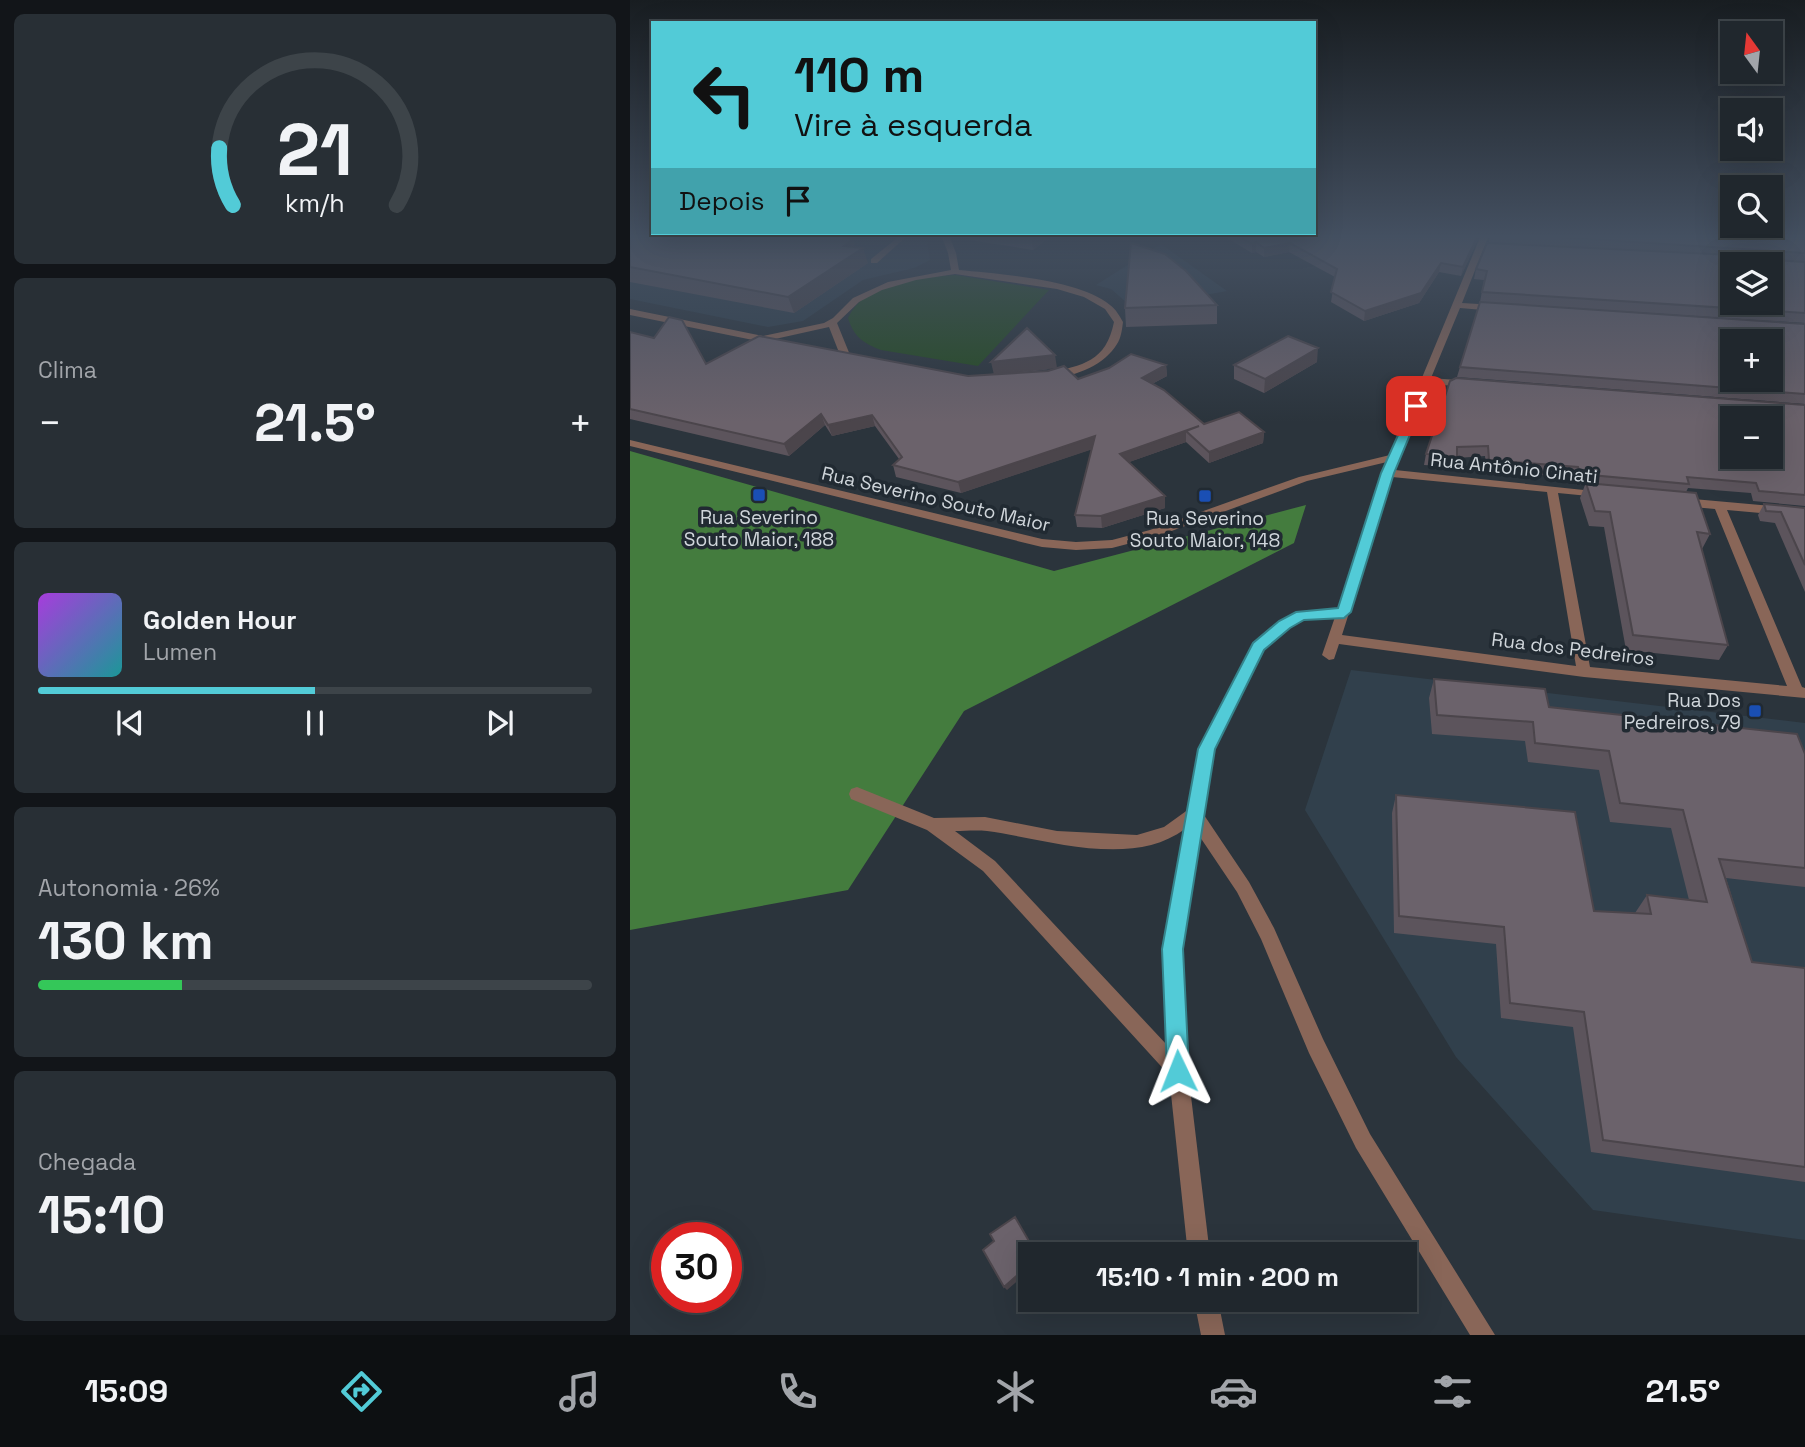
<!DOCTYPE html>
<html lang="pt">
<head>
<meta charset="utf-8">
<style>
  :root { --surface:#20272d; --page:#282f35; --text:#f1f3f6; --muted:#a2a5aa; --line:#3d4449; --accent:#52cbd7 }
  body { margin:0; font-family:"Space Grotesk",sans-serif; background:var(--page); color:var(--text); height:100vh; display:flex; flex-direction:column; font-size:26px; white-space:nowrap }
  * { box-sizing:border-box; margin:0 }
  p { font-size:23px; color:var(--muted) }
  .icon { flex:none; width:38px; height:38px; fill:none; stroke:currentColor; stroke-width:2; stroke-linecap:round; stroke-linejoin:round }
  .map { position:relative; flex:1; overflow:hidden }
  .drawer { display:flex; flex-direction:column; gap:14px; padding:14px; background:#121519; width:630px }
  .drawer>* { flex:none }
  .banner { position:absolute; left:21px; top:21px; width:665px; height:214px; border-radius:0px; box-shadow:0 7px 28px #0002,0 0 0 2px var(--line); background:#52cbd7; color:#111; overflow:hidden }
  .needle { width:46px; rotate:345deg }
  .buttons { position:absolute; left:1090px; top:21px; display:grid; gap:14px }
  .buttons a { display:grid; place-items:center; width:63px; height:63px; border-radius:0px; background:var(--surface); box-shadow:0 7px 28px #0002,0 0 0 2px var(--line); font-size:35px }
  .speed { position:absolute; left:21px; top:1222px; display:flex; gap:14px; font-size:35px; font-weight:700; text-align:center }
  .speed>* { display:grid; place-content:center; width:91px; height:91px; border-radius:50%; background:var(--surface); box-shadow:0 7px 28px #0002,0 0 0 2px var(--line); line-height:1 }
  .speed .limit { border:10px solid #d22; background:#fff; color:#111 }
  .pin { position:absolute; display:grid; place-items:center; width:60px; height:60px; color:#fff; margin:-30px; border-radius:14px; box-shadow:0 4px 10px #0006 }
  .me { position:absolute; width:77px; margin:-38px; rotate:358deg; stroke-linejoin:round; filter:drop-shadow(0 0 5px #0008) }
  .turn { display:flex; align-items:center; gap:24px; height:147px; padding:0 28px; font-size:32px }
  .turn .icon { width:91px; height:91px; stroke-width:2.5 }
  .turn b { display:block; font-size:49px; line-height:60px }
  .then { display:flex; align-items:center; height:66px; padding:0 28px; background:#0003; gap:14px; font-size:26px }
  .big { font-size:52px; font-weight:700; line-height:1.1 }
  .drawer .widget { flex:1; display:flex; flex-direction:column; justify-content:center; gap:10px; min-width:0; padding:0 24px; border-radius:10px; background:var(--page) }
  .drawer .dial { align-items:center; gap:0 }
  .dial svg { height:182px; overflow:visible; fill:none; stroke:var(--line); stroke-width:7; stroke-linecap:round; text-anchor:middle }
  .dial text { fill:var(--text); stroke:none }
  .song { display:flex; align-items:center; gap:21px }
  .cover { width:84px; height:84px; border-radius:10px; background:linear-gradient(135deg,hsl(280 70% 55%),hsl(180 70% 35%)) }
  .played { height:7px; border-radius:4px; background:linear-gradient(90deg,var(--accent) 50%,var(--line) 50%) }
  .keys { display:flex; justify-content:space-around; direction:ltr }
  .heat { display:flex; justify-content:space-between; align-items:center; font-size:38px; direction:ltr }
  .charge { height:10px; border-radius:5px; background:linear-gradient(90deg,#34c759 26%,var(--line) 0) }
  .trip { position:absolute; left:388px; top:1242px; width:399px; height:70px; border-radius:0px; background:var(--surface); box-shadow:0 7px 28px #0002,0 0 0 2px var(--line); font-weight:700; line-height:70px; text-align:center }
  .menu { display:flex; height:112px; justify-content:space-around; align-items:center; background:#0d1012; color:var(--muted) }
  .menu .icon { width:49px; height:49px }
  .menu .selected { color:var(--accent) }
  .menu b { font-size:32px; color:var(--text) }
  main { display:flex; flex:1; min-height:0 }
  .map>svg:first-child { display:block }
  .built { fill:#31404c }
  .green { fill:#254b21 }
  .forest { fill:#447c3e }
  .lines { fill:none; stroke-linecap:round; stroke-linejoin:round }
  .lane { fill:#896658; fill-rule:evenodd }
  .street { fill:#896658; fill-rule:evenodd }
  .wall { fill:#5c545c; fill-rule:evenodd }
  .shaded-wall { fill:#4b454b }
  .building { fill:#6b626b; stroke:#4b454b; stroke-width:2; fill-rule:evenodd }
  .route { fill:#52cbd7; stroke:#35848c; stroke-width:2 }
  .transit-dot { fill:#1a4fb4; stroke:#212a32; stroke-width:2.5 }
  .labels { text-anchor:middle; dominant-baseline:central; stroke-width:7; stroke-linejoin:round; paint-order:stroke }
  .street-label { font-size:19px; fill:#d0d6db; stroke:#212a32 }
  .poi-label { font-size:19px; fill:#d0d6db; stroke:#212a32 }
</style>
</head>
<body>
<main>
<section class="drawer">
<div class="widget dial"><svg viewBox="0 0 100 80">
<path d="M14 69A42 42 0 1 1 86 69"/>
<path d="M14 69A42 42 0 0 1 8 44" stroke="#52cbd7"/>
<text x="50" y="56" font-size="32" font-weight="700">21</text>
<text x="50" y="72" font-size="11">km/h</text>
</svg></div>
<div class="widget"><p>Clima</p>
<div class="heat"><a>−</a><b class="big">21.5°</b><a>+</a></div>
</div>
<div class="widget">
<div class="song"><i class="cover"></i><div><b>Golden Hour</b><p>Lumen</p></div></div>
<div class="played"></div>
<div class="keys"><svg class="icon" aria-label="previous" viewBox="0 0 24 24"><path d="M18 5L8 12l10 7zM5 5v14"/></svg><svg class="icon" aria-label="pause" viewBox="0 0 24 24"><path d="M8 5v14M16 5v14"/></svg><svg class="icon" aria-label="next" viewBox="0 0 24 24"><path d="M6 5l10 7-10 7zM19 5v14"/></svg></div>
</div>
<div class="widget"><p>Autonomia · 26%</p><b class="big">130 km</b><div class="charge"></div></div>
<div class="widget"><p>Chegada</p><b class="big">15:10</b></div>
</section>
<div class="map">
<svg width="1175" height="1335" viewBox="0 0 1175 1335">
  <rect width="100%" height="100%" fill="#2b343c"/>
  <path class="built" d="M37,235H296L300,260L284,268L233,280L173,321L138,327L0,299V254Z
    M531,244L597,291L503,308L481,289L466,285Z
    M721,670L1175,723V1240L963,1210L826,1057L675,810Z"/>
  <path class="green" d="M325,275L419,290L348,366L251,350C233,343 224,337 218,318C235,281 289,278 325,275Z"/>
  <path class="forest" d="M0,451L424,571L676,505L664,543L334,711L218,890L0,930Z"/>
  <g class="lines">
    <path class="lane" d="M271,235H278L247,263H241V259Z"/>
    <path class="street" d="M311,235H319L326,253L329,270C369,274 449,279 480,305C486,309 490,317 493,322C492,330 491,338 487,344C475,365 442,379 418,377V373C453,365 476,362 484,322L475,309L454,297L427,289L325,274L286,280L252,290L229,302L207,323L220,355L215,358L210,355L199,327L145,339V343L142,344L0,315V309L133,336L194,323L203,318L223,298L258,282L321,270L318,253Z
      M851,235H859L832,303L865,305L869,308L865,311L830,308L801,378L839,381L844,384L839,387L799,384L765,470L973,492L975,494L969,497L928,493L960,667L1157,686L1085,509L1052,506L1046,502L1052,498L1175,509V517L1097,510L1172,687L1175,688V698L954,677L709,644L704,659L699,660L692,655L705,617L674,619L659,627L633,650L585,749L574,815L619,882L644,928L693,1039L740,1134L865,1335H840L726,1148L679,1053L631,939L607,892L570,837L552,949L558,1071L580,1255H558L539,1075L353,871L297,830L221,799L219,794L221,789L227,787L304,818L355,817L427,831L507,835L534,827L559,809L569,749L623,644L649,621L667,612L708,608L757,462L677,481L528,536L482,548L446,550L412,547L0,446V440L412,539L446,542L482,540L520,530L669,477L760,455ZM762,477L917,492L946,666L712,635ZM555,829L534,949L537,1045L365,861L325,831C335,831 346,830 357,831C417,839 501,869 555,829Z
      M564,1300H588L595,1335H571Z"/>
  </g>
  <path class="wall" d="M340,235H422L403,250L340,240Z
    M592,235H850L831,276L809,272L789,303L734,321L701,302L705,277L659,252L634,257L626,252L622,253Z
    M860,235H1175V323L850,302L854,280L844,279L846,269L923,246L859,242Z
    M0,236L110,240L225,247L238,263L164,313L0,282Z
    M587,305V324L496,327L495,308Z
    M1175,324V404L827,377L830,367Z
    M0,332L76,364L338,376L427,368L448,379L536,365L537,376L522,384L574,424L634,432L633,443L579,463L556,442L499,462L535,508L472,528L447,527L445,515L462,449L331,493L266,477L263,465L269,459L245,426L202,436L195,425L159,456L0,419ZM426,368L418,371L385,373L413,370Z
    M687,362L634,393L604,379V365Z
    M820,381L1175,405V506L1123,501L1121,493L1058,488L1056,492L1080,534L1072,549L1098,645L1089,660L996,650L974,527L959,526L950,498L955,485H946L944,478L856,470L855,456L827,458L825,467L794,465L796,454Z
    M1134,504L1175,508V592L1145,523L1130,521L1128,515Z
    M804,679L919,707L1175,754V887L1096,878L1122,962L1175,968V1182L961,1152L943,1027L871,1018L866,944L764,933L762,813L766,795L964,911L1005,913L1017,895L1059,900L1041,828L980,822L969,770L898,762L895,741L802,734L799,698Z"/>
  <path class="shaded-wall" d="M401,235H422L403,250Z
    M848,235H850L831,276L833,267Z
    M223,239L227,252L233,248L238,263L164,313L158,297Z
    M626,242V252L622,253V244Z
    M660,243L659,252L634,257V248Z
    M811,263L809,272L789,303L734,321L735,311Z
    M688,348L687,362L634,393L635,379Z
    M425,355L427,368L364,375L361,362Z
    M536,365L537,376L512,389V378Z
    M191,414L195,425L159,456L154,444Z
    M242,415L245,426L202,436L198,425Z
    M556,431V442L491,465L490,454Z
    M634,432L633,443L579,463V452Z
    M465,436L466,448L331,493L328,482Z
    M535,496V508L472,528L471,516Z
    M401,1263V1269L377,1290L374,1287Z"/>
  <path class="building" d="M2,235H81L110,240L119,235H200L223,239L214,246L233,248L158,297L0,267V236Z
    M607,235H848L833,267L811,263L791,293L735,311L701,292L707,269L660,243L634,248L626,242L622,244Z
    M897,235H1175V253Z
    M501,243L535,254L556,271L587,305L495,308Z
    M857,243L1143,257L1145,260L1175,262V313L852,292L857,271L846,269ZM1102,264H1141V303H1102Z
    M850,302L1175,324V394L830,367ZM1102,341H1141V380H1102Z
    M39,317L52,320L76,364L129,336L338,376L418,371L434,366L448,379L479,368L501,354L536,365L512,378L534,390L574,424L609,412L634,432L579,452L556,431L569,426L490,454L535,496L471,516L445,515L465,436L328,482L263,465L272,457L242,415L198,425L191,414L154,444L0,409V332L24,338Z
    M397,328L425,355L361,362Z
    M658,336L688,348L635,379L604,365Z
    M826,378L1175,405V495L1129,491L1126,483L1057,477L1059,484L950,474L948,467L859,460L858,446L827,447V457L796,454L820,381ZM1102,418H1141V457H1102Z
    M956,483L1066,493L1080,534L1067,532L1098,645L1003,635L980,512L965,511Z
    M1134,504L1175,508V565L1151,512L1136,511Z
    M804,679L915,689L919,707L1167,734L1175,754V868L1089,859L1122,962L1175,968V1167L973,1140L954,1012L880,1003L874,927L769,916L766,795L945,812L964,911L1021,914L1017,895L1077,902L1053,810L990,803L979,751L905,743L903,722L807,715Z
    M385,1217L407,1255H401V1263L374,1287L353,1250L364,1241L360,1234Z"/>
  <linearGradient id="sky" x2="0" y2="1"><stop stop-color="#181d21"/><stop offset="0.56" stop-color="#445061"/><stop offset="1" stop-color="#445061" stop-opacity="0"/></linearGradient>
  <rect width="1175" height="422" fill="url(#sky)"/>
  <path class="route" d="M782,404L792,406L764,473L721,612L714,618L674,620L660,628L634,650L585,749L553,949L559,1071L556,1079L548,1082L540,1079L537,1071L532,949L568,749L623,643L649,621L666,612L708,608L751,473Z"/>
  <g class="transit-dot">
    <rect x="122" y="488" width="14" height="14" rx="3.5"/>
    <rect x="568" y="489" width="14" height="14" rx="3.5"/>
    <rect x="1118" y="704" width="14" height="14" rx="3.5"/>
  </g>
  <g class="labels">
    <g class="street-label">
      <text transform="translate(884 468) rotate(6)">Rua Antônio Cinati</text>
      <text transform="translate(306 499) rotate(13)">Rua Severino Souto Maior</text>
      <text transform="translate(943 649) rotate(7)">Rua dos Pedreiros</text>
    </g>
    <g class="poi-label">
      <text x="129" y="517">Rua Severino<tspan x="129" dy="22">Souto Maior, 188</tspan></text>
      <text x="575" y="518">Rua Severino<tspan x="575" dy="22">Souto Maior, 148</tspan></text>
      <text x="1111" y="700" text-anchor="end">Rua Dos<tspan x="1111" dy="22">Pedreiros, 79</tspan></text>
    </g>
  </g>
</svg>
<div class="buttons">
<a><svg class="needle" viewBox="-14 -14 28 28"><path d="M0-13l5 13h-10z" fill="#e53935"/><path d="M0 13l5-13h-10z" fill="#a2a5aa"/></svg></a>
<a><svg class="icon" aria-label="sound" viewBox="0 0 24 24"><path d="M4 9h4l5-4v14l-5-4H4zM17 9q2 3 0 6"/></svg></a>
<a><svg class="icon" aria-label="search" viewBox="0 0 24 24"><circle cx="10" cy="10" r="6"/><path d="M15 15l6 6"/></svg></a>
<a><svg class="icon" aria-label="layers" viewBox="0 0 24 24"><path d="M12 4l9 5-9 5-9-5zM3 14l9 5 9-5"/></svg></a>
<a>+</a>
<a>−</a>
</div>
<div class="speed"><div class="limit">30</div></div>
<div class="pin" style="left:786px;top:406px;background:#d93025"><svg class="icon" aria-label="arrive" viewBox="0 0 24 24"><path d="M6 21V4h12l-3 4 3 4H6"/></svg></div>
<svg class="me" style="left:548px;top:1071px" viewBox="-20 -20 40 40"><path d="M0-17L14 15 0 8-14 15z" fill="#52cbd7" stroke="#fff" stroke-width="4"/></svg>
<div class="trip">15:10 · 1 min · 200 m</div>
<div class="banner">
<div class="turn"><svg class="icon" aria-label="left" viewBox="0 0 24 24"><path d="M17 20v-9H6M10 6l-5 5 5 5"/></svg><div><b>110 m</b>Vire à esquerda</div></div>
<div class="then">Depois<svg class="icon" aria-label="arrive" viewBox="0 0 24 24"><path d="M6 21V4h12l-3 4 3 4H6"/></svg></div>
</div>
</div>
</main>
<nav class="menu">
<b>15:09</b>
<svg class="icon selected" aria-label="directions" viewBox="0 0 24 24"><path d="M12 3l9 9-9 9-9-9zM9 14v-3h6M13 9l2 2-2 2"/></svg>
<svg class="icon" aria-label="music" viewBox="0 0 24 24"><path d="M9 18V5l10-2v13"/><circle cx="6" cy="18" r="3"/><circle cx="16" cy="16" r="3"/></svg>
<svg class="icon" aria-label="phone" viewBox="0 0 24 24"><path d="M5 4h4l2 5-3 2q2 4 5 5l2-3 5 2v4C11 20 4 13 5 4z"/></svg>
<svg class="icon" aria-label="climate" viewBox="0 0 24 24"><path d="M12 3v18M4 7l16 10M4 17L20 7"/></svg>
<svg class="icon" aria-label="car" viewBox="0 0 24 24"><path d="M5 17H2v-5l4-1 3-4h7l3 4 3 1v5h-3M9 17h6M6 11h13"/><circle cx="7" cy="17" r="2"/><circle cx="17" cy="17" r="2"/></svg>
<svg class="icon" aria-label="filters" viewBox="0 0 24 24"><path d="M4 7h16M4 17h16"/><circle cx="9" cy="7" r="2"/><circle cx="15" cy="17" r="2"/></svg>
<b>21.5°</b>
</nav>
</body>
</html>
